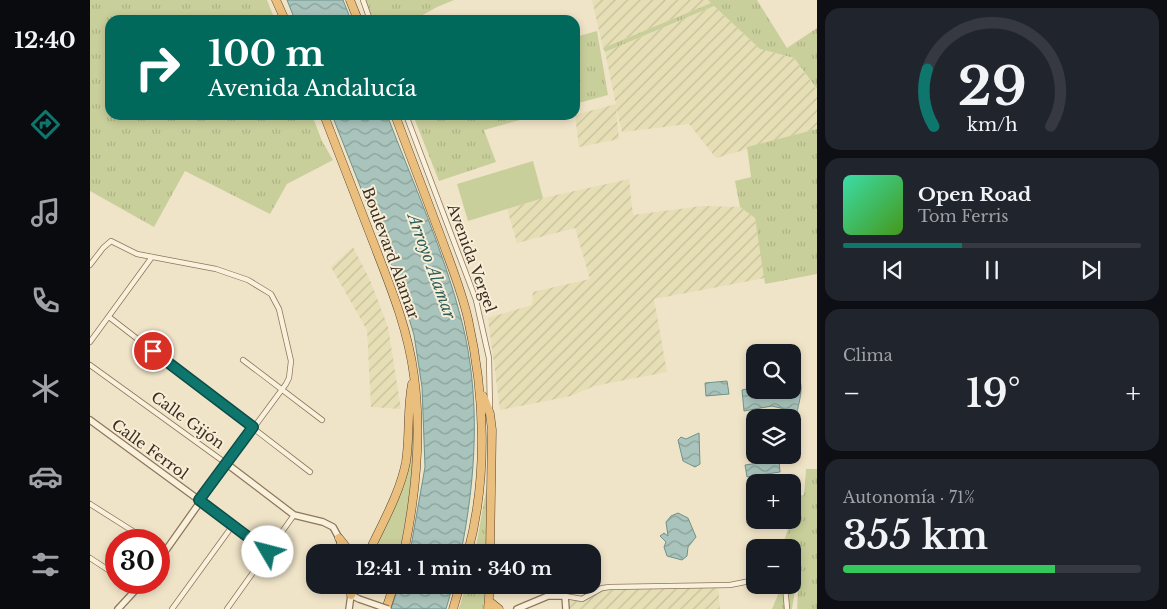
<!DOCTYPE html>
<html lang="es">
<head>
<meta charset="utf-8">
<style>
  :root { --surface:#171b24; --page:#20242c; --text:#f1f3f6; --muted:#9ea1a6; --line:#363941; --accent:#0f766e }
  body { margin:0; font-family:"Libre Baskerville",serif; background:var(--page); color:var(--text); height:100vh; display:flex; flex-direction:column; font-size:19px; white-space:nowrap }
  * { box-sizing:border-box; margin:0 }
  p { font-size:16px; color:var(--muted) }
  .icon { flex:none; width:28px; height:28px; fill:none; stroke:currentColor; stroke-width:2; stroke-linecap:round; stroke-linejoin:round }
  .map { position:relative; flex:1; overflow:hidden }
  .side { display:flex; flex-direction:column; gap:8px; padding:8px; background:#0d0f14; width:350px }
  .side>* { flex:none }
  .hud { position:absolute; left:15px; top:15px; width:475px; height:105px; border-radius:15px; box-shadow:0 2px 8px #0003; background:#00695c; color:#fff; overflow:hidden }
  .controls { position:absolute; left:656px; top:344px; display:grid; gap:10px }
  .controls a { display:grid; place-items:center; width:55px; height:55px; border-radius:10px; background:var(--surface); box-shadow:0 2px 8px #0003; font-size:25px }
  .speed { position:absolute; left:15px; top:529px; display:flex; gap:10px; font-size:25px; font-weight:700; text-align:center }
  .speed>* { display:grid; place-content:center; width:65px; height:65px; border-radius:50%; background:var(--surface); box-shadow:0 2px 8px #0003; line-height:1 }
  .speed .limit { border:8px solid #d22; background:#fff; color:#111 }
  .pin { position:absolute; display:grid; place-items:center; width:42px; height:42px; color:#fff; margin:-21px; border:2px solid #fff; border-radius:50%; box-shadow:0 1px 5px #0007 }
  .me { position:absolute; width:55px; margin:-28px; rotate:307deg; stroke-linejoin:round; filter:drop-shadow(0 0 4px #0008) }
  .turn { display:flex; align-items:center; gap:18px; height:105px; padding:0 20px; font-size:22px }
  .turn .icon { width:65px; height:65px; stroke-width:2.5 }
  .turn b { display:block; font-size:35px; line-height:42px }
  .big { font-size:38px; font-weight:600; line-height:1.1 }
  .side .widget { flex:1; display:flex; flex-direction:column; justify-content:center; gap:8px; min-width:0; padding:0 18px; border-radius:15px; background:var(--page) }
  .side .dial { align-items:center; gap:0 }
  .dial svg { height:130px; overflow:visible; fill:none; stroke:var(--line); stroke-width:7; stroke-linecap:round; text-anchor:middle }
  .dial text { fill:var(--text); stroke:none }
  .song { display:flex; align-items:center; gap:15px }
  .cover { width:60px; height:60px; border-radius:8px; background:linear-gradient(135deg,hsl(160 70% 55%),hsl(100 70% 35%)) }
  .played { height:5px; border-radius:2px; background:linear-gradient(90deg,var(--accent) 40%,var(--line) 40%) }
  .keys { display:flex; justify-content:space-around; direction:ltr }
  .heat { display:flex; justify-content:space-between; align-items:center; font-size:28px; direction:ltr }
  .charge { height:8px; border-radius:4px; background:linear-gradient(90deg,#34c759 71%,var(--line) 0) }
  .trip { position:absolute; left:216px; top:544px; width:295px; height:50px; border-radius:15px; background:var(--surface); box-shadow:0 2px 8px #0003; font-weight:600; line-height:50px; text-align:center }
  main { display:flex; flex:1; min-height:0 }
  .menu { display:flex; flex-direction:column; width:90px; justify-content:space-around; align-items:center; background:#090b0e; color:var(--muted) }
  .menu .icon { width:35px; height:35px }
  .menu .selected { color:var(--accent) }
  .menu b { font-size:22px; color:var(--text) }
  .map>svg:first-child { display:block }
  .farmland { fill:url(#farmland-furrows) }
  .grass { fill:url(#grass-tufts) }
  .park { fill:#c9cf9b }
  .water { fill:url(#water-waves); stroke:#6f938a }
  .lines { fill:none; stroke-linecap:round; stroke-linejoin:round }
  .minor-casing { stroke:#8d765c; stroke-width:6 }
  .tertiary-casing { stroke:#8d765c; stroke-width:8 }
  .trunk-casing { stroke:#5b4430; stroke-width:9 }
  .minor { stroke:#faf1dc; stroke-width:4.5 }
  .tertiary { stroke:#faf1dc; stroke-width:5.5 }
  .trunk { stroke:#eabe7c; stroke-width:8 }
  .tertiary-bridge-casing { stroke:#8d765c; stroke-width:8; stroke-linecap:butt }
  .tertiary-bridge { stroke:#faf1dc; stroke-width:5.5 }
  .route-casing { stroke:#0a4d48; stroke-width:12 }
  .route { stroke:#0f766e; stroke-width:9 }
  .labels { text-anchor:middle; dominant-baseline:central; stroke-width:4; stroke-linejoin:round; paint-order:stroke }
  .street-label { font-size:15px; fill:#3d2e20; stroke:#f7eed8 }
  .water-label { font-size:16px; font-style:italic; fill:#2f5d5a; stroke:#f7eed8 }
</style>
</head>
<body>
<main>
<nav class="menu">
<b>12:40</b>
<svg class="icon selected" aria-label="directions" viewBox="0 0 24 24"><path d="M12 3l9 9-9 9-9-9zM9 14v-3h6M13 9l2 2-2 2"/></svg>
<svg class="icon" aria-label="music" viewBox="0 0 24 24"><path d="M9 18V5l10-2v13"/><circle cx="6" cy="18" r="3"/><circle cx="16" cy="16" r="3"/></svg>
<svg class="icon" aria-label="phone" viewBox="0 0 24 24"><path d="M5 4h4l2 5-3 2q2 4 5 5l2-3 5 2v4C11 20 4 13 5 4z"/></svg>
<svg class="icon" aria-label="climate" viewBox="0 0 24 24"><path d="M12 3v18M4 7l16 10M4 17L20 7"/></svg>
<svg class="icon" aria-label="car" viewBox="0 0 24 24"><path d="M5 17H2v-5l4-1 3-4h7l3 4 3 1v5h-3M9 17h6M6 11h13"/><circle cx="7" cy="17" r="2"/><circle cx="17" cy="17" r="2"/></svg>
<svg class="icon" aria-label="filters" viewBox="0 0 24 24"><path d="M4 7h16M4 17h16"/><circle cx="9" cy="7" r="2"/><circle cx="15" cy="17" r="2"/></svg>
</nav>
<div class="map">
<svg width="727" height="609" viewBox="0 0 727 609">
  <defs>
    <pattern id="farmland-furrows" width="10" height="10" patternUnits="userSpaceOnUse" patternTransform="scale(1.25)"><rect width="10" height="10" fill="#e6deb5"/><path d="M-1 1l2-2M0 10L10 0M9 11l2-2" fill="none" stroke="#c6bf9b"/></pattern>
    <pattern id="grass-tufts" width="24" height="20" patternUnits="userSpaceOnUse" patternTransform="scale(1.25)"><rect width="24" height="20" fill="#c9cf9b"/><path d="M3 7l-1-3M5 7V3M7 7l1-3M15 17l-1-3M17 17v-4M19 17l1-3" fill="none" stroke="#aeb285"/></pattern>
    <pattern id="water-waves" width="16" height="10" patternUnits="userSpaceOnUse" patternTransform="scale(1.25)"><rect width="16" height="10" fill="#a9c4bc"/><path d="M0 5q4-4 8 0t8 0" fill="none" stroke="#8ba098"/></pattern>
  </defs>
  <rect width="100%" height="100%" fill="#f0e4c8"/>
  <path class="farmland" d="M502,0H618L621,3L513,48Z
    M624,6L670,49L704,58L727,90V129L626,158L599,124L532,132L526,108L529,139L489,147L485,115L526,104L515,52Z
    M539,179L543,215L612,206L650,207L665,218L675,278L564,299L577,372L504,386L481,396L410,410L398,318L442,305L443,292L500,279L485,228L427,243L417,209L453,198Z
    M263,247L280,280L298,327L311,409L281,407L277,330L241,267Z
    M628,585L630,609H478L475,596L487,599L512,588Z"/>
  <path class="grass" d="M0,0H177L185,20H20V115H222L232,141L243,160L197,184L180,214L95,171L64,227L0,191Z
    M273,0H364L347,7L324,20H280Z
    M618,0H667L697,48L727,28V89L704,58L670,49L624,6L515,52L513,48L621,3Z
    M507,31L518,95L485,104V37Z
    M323,115H448L394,130L406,162L349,181Z
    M727,129V274L675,284L665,218L650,207L645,181L661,177L657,147Z
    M716,469H727V609H707L710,558L702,609H682L692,585H702V548L692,547L709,496L714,495Z
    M397,485L396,552H385Z
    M376,585H396L393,609H369Z"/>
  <path class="park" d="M443,161L453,198L378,221L367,184Z
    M323,398V479L310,552H282L320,457Z"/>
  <path class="water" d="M197,0H253L261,20H205Z
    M242,115H297C323,183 354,251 372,322C391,397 386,478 371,552H320L335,467L332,387L324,335L308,282Z
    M703,371C716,380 710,398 707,412L682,406L654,411L652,390L665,387V390H702Z
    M637,381L639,394L616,396L615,383Z
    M609,433L610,464L605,467L593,461L588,440L591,437L596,439Z
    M689,460L690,472L657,477L655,465Z
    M588,513L598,518L606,537L598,547L597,556L592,560L577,556L574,547L576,542L570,536L574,533L578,536L576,522L581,516Z
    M309,585H363L356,609H301Z"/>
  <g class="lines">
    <defs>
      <path id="minor" d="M273,0L280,20
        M316,115L386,300L399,358L400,410
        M0,265L13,248L21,241L47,254L126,269L158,280L181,294L189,309L201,361L199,378L196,384L137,464L0,365
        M19,317L220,472
        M0,342L62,257
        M153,360L232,420
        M109,500L178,552
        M0,504L57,540
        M0,558L26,575
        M37,582L48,589
        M695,585L697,609
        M475,596L492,599L512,588L520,587L640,585L660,581L665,576
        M82,609L143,525
        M137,609L204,515"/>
      <path id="tertiary" d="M0,420L109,500
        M69,560L137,464L204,515L233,522L243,527L249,538L252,552
        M259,585L261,595L269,599
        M28,609L53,582
        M259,609L261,595
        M427,609L458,596H475L476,609"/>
      <path id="trunk" d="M186,0L195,20
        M260,0L268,20
        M234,115C250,156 266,197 282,239C299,283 318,328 324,376C332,435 326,494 314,552
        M305,115C320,156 336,198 352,240C361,265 372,292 378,319C395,395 398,477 378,552
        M393,396L400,414L402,430L400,552
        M249,538L260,552
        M279,552C292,524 310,493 316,462C320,436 317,410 322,384
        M261,595L265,585
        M399,601L409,609
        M296,609L304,585
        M363,609L370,585
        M398,609L400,585"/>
    </defs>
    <use href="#minor" class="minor-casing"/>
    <use href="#tertiary" class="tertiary-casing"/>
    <use href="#trunk" class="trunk-casing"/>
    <use href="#minor" class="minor"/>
    <use href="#tertiary" class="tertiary"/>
    <use href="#trunk" class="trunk"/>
    <defs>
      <path id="tertiary-bridge" d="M269,599L298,609"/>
    </defs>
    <use href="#tertiary-bridge" class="tertiary-bridge-casing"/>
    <use href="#tertiary-bridge" class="tertiary-bridge"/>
  </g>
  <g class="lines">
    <defs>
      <path id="route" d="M63,351L163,427L109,500L178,552"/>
    </defs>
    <use href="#route" class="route-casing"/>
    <use href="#route" class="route"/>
  </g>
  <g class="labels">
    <g class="street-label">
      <text transform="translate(301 253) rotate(70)">Boulevard Alamar</text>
      <text transform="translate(382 258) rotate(70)">Avenida Vergel</text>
      <text transform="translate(98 420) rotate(36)">Calle Gijón</text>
      <text transform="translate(60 449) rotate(36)">Calle Ferrol</text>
    </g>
    <g class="water-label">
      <text transform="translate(342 266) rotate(70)">Arroyo Alamar</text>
    </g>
  </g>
</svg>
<div class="controls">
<a><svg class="icon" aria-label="search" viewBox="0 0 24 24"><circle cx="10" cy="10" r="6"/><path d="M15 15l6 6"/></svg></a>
<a><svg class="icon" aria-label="layers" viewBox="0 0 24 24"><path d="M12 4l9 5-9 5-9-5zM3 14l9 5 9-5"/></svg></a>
<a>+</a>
<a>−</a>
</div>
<div class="speed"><div class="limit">30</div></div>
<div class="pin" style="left:63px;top:351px;background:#d93025"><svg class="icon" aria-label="arrive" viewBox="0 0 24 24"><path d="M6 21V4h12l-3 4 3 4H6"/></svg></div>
<svg class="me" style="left:178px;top:552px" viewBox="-20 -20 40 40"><circle r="19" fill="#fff"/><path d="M0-13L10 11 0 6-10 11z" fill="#0f766e"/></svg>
<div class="trip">12:41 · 1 min · 340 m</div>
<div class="hud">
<div class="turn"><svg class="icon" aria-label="right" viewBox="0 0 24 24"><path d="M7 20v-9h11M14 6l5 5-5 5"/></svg><div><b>100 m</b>Avenida Andalucía</div></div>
</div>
</div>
<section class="side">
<div class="widget dial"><svg viewBox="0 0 100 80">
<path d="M14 69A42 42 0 1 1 86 69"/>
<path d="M14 69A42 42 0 0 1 10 34" stroke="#0f766e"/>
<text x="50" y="56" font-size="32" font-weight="700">29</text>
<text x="50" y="72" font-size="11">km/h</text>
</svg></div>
<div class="widget">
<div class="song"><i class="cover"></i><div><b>Open Road</b><p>Tom Ferris</p></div></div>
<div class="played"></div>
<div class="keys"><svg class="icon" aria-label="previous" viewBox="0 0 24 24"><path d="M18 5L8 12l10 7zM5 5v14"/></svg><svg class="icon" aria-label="pause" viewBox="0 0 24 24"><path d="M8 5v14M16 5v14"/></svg><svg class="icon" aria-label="next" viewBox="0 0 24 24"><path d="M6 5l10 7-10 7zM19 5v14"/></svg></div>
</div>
<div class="widget"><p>Clima</p>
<div class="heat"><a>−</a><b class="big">19°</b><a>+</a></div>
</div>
<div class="widget"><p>Autonomía · 71%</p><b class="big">355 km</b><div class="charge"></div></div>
</section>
</main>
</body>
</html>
